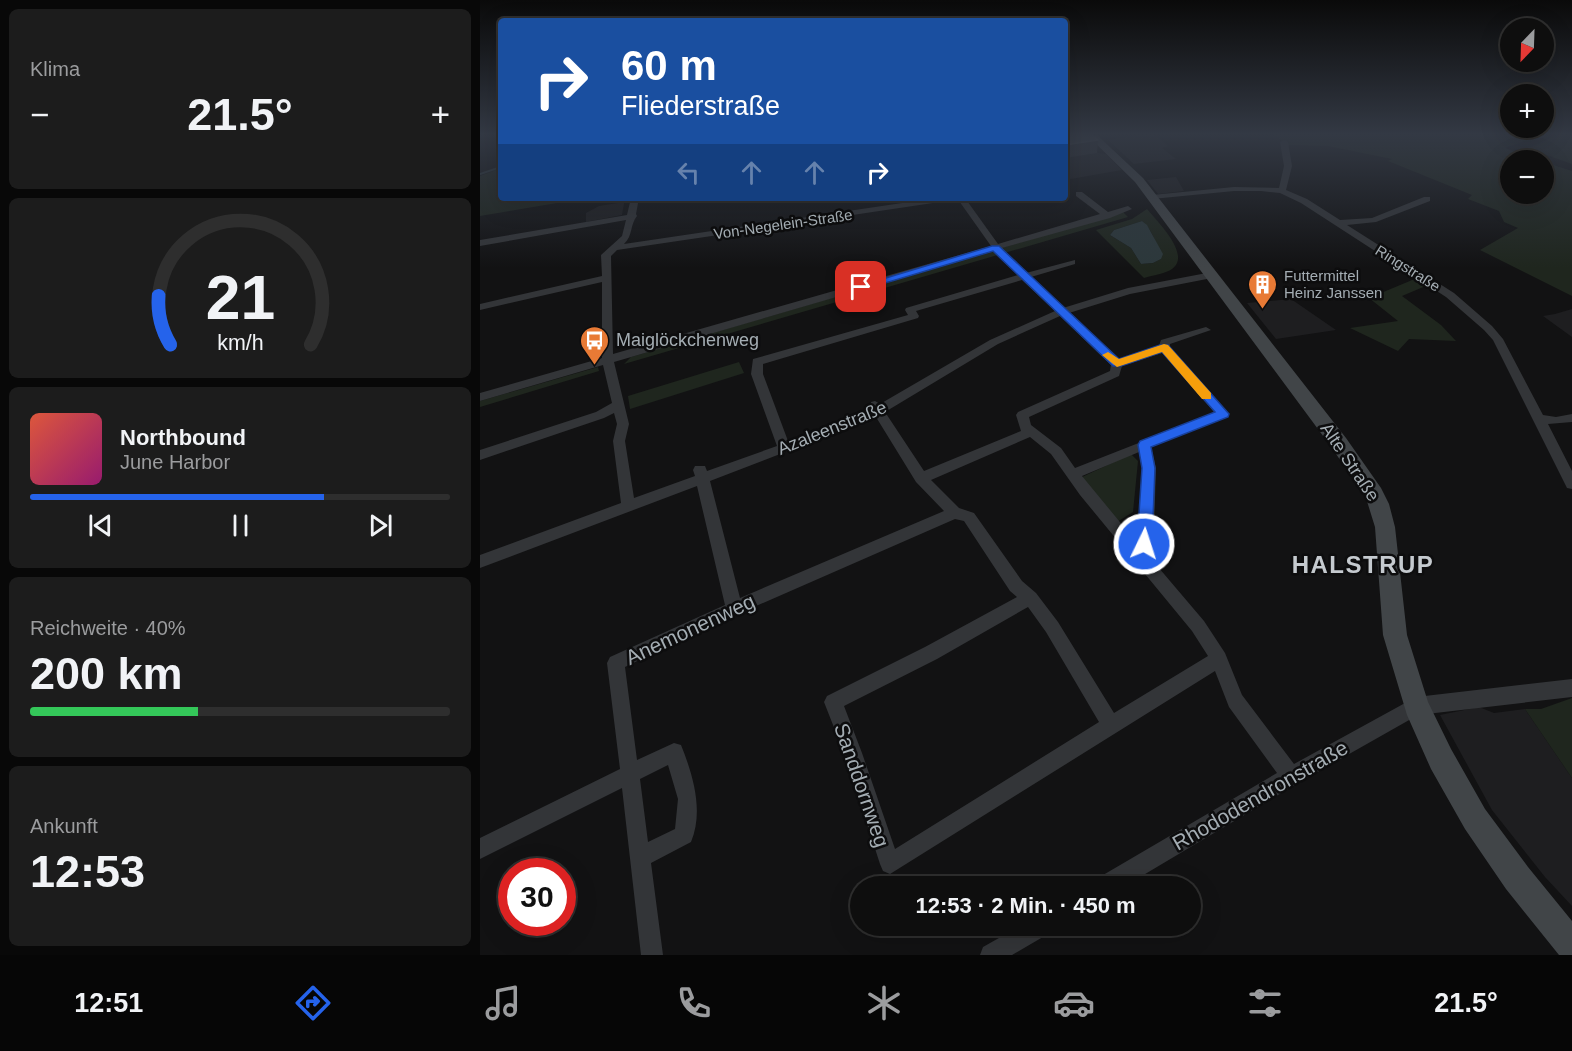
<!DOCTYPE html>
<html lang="de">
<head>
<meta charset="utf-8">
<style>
  :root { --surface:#0e0e0e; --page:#1c1c1c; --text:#f1f3f6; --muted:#9b9c9e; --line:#2e2e2e; --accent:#2563eb }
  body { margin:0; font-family:Helvetica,sans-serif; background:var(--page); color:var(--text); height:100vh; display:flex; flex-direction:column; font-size:22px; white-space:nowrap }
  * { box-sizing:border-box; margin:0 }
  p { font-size:20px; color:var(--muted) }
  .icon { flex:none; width:33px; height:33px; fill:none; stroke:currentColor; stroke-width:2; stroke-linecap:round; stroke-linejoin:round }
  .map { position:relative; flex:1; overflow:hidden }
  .panel { display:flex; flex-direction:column; gap:9px; padding:9px; background:#080808; width:480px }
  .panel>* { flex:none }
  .guide { position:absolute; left:18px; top:18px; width:570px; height:183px; border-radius:6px; box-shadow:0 6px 24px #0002,0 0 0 2px var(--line); background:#1a4fa0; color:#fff; overflow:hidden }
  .needle { width:39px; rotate:203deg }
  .fabs { position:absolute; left:1020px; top:18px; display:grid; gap:12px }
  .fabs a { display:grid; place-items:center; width:54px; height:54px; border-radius:50%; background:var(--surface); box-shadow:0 6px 24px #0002,0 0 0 2px var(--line); font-size:30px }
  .speed { position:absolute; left:18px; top:858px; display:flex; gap:12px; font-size:30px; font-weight:700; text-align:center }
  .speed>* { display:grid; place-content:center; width:78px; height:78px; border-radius:50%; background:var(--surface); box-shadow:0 6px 24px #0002,0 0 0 2px var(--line); line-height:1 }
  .speed .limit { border:9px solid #d22; background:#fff; color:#111 }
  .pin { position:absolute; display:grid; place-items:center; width:51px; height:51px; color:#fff; margin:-26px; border-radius:12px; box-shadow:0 3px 9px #0006 }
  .me { position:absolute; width:66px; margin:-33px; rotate:4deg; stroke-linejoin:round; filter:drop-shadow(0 0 4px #0008) }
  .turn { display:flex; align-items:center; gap:21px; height:126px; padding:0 24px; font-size:27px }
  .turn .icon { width:78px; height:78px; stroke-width:2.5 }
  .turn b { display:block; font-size:42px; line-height:51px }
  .lanes { display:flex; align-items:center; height:57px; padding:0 24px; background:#0003; justify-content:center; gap:30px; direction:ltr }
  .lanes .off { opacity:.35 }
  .big { font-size:45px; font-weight:800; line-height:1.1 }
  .panel .card { flex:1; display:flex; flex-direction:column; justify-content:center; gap:9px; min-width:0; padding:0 21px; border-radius:9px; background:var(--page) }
  .panel .dial { align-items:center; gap:0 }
  .dial svg { height:156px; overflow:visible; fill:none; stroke:var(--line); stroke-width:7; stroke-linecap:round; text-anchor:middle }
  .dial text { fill:var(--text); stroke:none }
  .song { display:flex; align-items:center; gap:18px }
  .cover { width:72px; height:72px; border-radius:9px; background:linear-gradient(135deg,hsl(10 70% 55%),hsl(320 70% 35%)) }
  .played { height:6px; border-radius:3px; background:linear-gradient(90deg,var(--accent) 70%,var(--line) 70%) }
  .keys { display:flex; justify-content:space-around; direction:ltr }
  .heat { display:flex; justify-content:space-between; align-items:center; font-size:33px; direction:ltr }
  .charge { height:9px; border-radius:4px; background:linear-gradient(90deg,#34c759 40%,var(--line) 0) }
  .trip { position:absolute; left:370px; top:876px; width:351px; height:60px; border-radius:30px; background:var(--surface); box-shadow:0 6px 24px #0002,0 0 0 2px var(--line); font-weight:800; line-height:60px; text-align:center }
  .tabs { display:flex; height:96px; justify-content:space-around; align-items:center; background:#060606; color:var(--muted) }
  .tabs .icon { width:42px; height:42px }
  .tabs .on { color:var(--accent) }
  .tabs b { font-size:27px; color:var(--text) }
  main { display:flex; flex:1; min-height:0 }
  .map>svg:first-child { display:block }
  .built { fill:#1e1e20 }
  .green { fill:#1f261e; fill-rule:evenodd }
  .water { fill:#2c383b }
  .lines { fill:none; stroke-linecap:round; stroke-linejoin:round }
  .stream { stroke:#2c383b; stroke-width:2 }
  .street { fill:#333538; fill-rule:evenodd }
  .secondary { fill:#414548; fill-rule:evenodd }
  .shaded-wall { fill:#2e2f32 }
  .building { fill:#525559; stroke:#5f6367; stroke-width:1.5 }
  .route { fill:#2563eb; stroke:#184099; stroke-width:1.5 }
  .slow { fill:#f59e0b }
  .labels { text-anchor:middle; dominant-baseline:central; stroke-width:5; stroke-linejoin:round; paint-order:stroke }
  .far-street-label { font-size:15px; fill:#a4adb3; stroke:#0d0d0e }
  .far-poi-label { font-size:15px; fill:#a4adb3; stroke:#0d0d0e; text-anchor:start }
  .poi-label { font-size:18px; fill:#a4adb3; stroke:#0d0d0e; text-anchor:start }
  .street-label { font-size:18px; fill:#a4adb3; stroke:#0d0d0e }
  .near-street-label { font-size:21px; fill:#a4adb3; stroke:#0d0d0e }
  .district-label { font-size:24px; font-weight:bold; letter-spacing:1.5px; fill:#c5cacf; stroke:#0d0d0e }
</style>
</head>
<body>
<main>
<section class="panel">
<div class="card"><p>Klima</p>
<div class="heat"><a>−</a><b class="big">21.5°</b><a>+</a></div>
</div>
<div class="card dial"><svg viewBox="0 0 100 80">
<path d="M14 69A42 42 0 1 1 86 69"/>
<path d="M14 69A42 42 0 0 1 8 44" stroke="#2563eb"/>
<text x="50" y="56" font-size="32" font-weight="700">21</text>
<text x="50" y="72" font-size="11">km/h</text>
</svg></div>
<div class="card">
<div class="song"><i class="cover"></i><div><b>Northbound</b><p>June Harbor</p></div></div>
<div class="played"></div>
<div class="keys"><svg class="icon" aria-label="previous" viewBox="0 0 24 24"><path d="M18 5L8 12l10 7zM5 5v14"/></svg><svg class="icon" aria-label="pause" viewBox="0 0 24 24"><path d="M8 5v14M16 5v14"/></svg><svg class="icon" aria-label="next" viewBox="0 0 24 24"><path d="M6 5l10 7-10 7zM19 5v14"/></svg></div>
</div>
<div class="card"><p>Reichweite · 40%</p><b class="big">200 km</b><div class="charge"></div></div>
<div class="card"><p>Ankunft</p><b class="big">12:53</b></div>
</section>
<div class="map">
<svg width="1092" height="955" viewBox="0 0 1092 955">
  <rect width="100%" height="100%" fill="#121213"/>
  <path class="built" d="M585,135H599L618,153L626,154L642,170L585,180Z
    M659,135H675L688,146L682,148L696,159L654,164L628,140Z
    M696,177L704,191L678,194L667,180Z
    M138,198H145L142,215L106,222V213L119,206L138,203Z
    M811,299L856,330L796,339L767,303Z
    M1092,309V337L1063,316L1075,314Z
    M999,707L1014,713L1045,709L1092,778V906L1065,877L1012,810L960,715Z"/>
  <path class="green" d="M794,135H1061L1025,148L1060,160H1030V194H1064V162L1092,171V296L1000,250L1038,228L1024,222L1019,211L988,199L992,195L908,161L912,159L848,146L808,145Z
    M1079,135H1092V164L1047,148Z
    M21,168V198H89V201L0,216V176Z
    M667,209C677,221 712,255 692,269C685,274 673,275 664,278L616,230L652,219ZM662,221C672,229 678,246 681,259L673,263L661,264L651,248L630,235L634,230Z
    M643,212L648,217L144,364L151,357Z
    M937,278L948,285L922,296L961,325L976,341L929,339L918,351L870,328L918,321L889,298Z
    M259,362L264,373L150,409L148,396Z
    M118,367L119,371L0,407V401Z
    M651,454L658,461L653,512L637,522L600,478Z
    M1092,698V778L1045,709H1061Z"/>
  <path class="water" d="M662,221L667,225L683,254L681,259L673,263L661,264L651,248L630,235L634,230Z"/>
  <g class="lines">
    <path class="stream" d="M0,174L21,167"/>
    <path class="street" d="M804,140L808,142L812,166L806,190L827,199L860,220L892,218L944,197H950V201L896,222L867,225L974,293L1012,326L1023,339L1063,415L1076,417L1092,414V422L1068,424L1092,471V489L1087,488L1013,340L1004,330L966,297L821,203L800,193L781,191H754L672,199L668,197L672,195L754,187L799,188L804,166L800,142Z
      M596,192H602L628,212L648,206L652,209L630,218L522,248L546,273L595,260V264L551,277L583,308L648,288L732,272L737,275L732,278L650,294L589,313L639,359L679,346L681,340L726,327L731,330L690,344V347L749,414L747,417L671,447L676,468L673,561L724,621L745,653L762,695L814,764L936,697L1092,679V697L938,715L818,783L645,886H616L618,878L797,773L749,707L735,671L410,874L403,871L400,864L364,753L344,702L347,696L445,647L537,597L530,591L484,521L475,519L210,635L145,667L157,760L194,743L201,745C213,775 224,811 211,842L171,863L183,955H161L142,788L0,859V838L140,769L127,663L130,657L245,605L217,486L0,568V555L141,503L133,441L137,424L134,413L124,418L0,460V450L116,412L132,403L123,365L0,401V393L122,358V282L0,310V304L122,276L121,255L142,236L146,220L0,246V240L147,215L151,198H159L156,214L157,216C150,224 153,236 144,244L456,198H485L518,244L620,214L596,196ZM477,198L511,246L133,354L131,256L137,250L473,200ZM514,251L538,275L426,308L425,310L428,315L273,359L271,374L297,446L227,471L225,466H215L213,470L215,476L154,498L145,441L149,424L134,362ZM542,280L575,311L510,340L400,404L395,401L391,402L390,409L308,441L283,374V364L438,318L439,316L436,311ZM580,316L631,365L630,371L538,412L536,415L541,431L444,471L405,412L518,344ZM682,353L735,413L595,468L581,448L551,425L549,417L639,376L642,366ZM396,417L436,482L464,511L260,598L230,481ZM550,437L571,454L600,495L712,631L728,656L634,713L578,622L556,593L542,581L494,513L479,508L451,480ZM659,452L662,468L658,544L602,476ZM548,607L566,632L619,722L415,849L382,753L364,706L457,659ZM188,765L198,799L195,829L168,842L160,779Z
      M540,926H571L568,934L532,955H500L503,947Z"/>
    <path class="secondary" d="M607,135H617L663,178L866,438L901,488L909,504L915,527L927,635L948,702L971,749L1005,809L1048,867L1092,921V955H1079L1026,889L985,829L951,769L927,715L903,635L895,527L886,498L852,448L655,182Z"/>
  </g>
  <path class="shaded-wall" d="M618,140L617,153L585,158V145Z"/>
  <path class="building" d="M585,135H612L618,140L585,145Z"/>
  <linearGradient id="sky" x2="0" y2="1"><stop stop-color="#0a0a0a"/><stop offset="0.5" stop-color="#333944"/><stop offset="1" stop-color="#333944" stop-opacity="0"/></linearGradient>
  <rect width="1092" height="268" fill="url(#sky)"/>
  <path class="route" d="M512,246H519L639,359L680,345H688L749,414L748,417L671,447L675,468L672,544L670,548L664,550L659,548L657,544L662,468L658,445L660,441L735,412L682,352L641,366H633L513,251L385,289L376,287Z"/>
  <path class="slow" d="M684,344L688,345L731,393V399H722L682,352L637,367L622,355L628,352L639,359Z"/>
  <defs>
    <symbol id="building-pin" viewBox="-11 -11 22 30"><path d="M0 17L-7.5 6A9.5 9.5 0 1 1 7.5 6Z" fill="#e87a35" stroke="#0d0d0e"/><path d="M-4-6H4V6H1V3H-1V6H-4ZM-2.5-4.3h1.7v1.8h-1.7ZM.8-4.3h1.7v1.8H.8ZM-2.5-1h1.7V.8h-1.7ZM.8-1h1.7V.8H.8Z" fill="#fff"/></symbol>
    <symbol id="bus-pin" viewBox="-11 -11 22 30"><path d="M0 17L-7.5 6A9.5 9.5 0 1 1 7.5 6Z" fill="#e87a35" stroke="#0d0d0e"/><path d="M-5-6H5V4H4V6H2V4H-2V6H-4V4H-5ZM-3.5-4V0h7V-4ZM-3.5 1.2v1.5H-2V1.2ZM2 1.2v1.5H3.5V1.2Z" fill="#fff"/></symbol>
  </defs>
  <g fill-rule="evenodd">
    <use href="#building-pin" x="766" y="268" width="33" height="45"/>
    <use href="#bus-pin" x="98" y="324" width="33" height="45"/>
  </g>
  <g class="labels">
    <g class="far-street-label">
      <text transform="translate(303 224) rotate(-8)">Von-Negelein-Straße</text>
      <text transform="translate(928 268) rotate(32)">Ringstraße</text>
    </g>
    <g class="far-poi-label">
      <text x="804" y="275">Futtermittel<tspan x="804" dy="17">Heinz Janssen</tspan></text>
    </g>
    <g class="poi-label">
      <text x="136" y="340">Maiglöckchenweg</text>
    </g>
    <g class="street-label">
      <text transform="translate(352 428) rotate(-22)">Azaleenstraße</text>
      <text transform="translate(870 462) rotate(56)">Alte Straße</text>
    </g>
    <g class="near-street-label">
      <text transform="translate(210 629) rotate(-25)">Anemonenweg</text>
      <text transform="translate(382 785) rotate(71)">Sanddornweg</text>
      <text transform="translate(780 795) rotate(-30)">Rhododendronstraße</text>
    </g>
    <g class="district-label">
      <text x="883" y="564">HALSTRUP</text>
    </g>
  </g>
</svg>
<div class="fabs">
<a><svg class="needle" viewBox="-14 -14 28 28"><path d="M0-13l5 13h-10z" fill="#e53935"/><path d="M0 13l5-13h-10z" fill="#9b9c9e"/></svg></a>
<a>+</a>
<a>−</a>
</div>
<div class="speed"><div class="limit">30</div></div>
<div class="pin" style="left:381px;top:287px;background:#d93025"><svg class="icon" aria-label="arrive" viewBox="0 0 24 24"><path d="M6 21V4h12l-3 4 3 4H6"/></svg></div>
<svg class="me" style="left:664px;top:544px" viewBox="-20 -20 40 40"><circle r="17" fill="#2563eb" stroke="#fff" stroke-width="3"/><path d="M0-11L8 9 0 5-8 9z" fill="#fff"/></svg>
<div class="trip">12:53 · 2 Min. · 450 m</div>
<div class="guide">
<div class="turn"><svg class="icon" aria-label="right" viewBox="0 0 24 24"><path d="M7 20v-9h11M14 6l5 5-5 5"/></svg><div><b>60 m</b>Fliederstraße</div></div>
<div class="lanes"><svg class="icon off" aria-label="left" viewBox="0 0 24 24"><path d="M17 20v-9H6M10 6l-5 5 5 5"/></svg><svg class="icon off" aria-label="ahead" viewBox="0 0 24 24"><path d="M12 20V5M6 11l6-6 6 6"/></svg><svg class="icon off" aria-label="ahead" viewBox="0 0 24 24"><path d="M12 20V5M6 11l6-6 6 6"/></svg><svg class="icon" aria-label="right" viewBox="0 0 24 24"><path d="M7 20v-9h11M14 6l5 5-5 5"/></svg></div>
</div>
</div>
</main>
<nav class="tabs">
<b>12:51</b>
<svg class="icon on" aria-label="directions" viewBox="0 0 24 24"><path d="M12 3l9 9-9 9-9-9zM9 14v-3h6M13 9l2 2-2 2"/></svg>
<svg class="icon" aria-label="music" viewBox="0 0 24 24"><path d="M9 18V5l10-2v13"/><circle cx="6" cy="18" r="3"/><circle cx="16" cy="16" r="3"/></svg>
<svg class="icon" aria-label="phone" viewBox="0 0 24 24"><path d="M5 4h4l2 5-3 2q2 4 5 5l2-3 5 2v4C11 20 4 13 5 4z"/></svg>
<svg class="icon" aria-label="climate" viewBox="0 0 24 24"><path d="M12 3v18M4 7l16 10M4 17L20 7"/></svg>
<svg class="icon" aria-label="car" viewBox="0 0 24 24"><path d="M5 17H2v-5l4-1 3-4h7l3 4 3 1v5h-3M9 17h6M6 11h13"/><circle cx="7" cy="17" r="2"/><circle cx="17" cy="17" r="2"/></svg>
<svg class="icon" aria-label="filters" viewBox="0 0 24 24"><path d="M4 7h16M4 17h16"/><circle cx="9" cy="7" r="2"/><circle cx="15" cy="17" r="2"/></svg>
<b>21.5°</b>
</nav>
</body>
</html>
